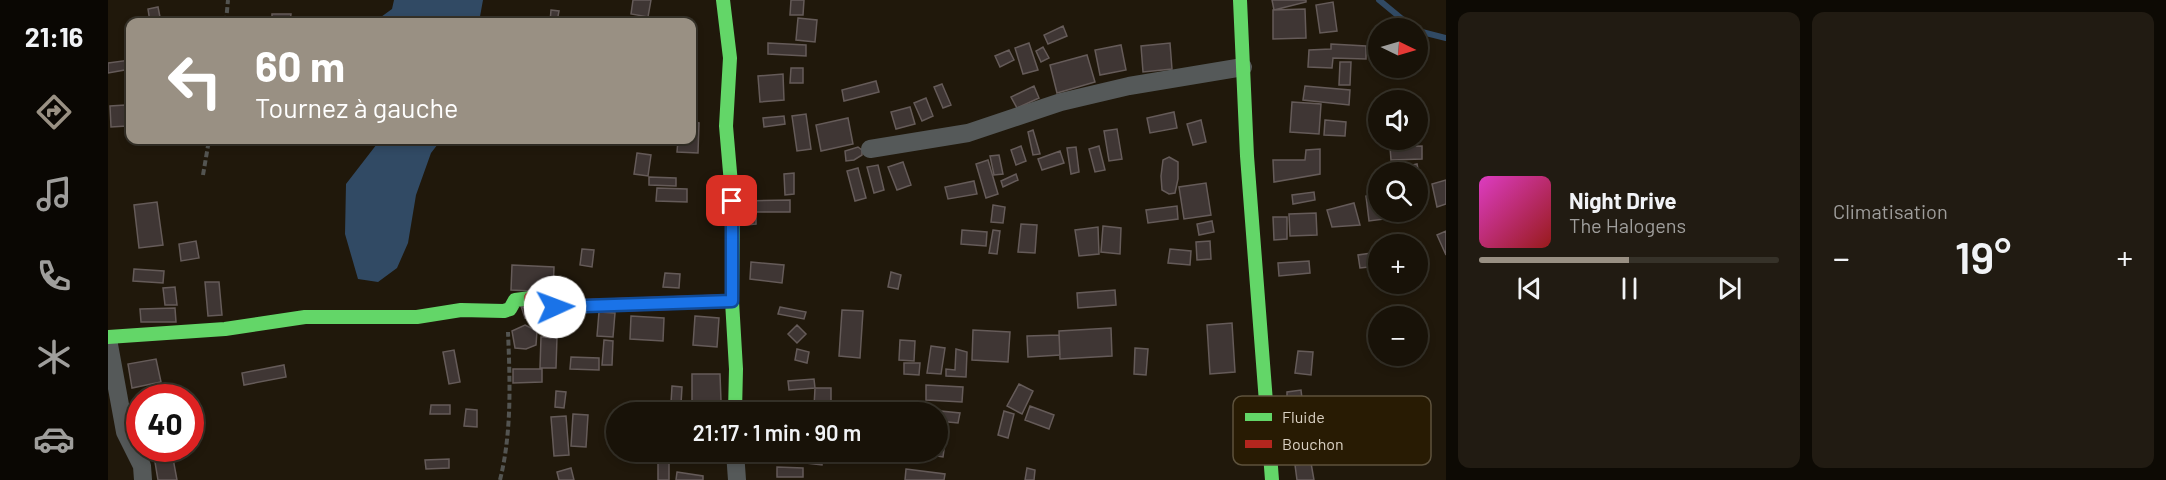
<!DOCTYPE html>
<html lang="fr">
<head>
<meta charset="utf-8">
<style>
  :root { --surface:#181208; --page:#211b12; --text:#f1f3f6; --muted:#9f9e9c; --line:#363229; --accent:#999083 }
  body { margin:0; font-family:Barlow,sans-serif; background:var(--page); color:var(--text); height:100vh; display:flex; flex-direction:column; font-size:22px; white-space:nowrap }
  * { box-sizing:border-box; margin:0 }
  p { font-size:20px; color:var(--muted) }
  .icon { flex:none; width:33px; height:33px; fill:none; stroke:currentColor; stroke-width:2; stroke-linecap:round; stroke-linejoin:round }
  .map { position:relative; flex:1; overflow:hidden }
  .side { display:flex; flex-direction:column; gap:12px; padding:12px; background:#0d0a04; width:720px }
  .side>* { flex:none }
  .hud { position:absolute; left:18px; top:18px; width:570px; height:126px; border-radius:12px; box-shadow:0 3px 9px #0003,0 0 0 2px var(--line); background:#999083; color:#fff; overflow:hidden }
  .needle { width:39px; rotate:95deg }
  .buttons { position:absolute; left:1260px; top:18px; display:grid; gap:12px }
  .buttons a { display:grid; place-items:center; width:60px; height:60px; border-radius:50%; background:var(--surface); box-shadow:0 3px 9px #0003,0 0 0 2px var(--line); font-size:30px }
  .speed { position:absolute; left:18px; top:384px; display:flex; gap:12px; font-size:30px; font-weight:700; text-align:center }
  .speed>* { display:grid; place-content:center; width:78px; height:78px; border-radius:50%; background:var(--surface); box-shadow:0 3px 9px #0003,0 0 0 2px var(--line); line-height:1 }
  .speed .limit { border:9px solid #d22; background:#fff; color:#111 }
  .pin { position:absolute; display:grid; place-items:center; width:51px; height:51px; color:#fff; margin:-26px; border-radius:12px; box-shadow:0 3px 9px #0006 }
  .me { position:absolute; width:66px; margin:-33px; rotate:88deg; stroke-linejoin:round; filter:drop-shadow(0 0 4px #0008) }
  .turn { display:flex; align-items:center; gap:21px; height:126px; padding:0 30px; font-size:27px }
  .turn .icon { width:78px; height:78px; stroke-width:2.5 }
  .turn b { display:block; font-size:42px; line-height:51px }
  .big { font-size:45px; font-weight:600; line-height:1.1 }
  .side .widget { flex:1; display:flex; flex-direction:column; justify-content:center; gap:9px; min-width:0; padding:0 21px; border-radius:12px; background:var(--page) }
  .song { display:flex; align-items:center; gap:18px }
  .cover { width:72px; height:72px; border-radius:9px; background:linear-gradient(135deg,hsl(310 70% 55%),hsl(0 70% 35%)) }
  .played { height:6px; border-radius:3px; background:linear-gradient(90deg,var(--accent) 50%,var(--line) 50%) }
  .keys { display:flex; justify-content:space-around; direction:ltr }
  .heat { display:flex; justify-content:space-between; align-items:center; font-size:33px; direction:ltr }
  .side .tiles { flex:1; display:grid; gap:12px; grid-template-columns:repeat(2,1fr) }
  .trip { position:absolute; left:498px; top:402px; width:342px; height:60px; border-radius:30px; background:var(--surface); box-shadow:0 3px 9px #0003,0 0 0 2px var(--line); font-weight:600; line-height:60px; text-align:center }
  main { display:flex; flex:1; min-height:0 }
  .menu { display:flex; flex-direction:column; width:108px; justify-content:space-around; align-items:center; background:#0a0703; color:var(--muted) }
  .menu .icon { width:42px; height:42px }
  .menu .active { color:var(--accent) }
  .menu b { font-size:27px; color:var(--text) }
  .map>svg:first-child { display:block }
  .water { fill:#314a64 }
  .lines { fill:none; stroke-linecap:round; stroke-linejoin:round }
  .stream { stroke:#314a64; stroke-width:6 }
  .building { fill:#3f3634; stroke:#655b59; stroke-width:1.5 }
  .path { stroke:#535451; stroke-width:4; stroke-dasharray:6 3; stroke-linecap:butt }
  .street { stroke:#555959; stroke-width:18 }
  .fast { stroke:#63d668; stroke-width:14 }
  .jam { stroke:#b3261e; stroke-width:14 }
  .route-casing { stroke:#114b97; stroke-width:15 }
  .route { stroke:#1a73e8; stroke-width:10 }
  .key { fill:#281b03; stroke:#5d523d; stroke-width:1.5 }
  .key-label { font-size:16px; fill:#dad1c3 }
</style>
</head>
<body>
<main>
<nav class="menu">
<b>21:16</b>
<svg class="icon active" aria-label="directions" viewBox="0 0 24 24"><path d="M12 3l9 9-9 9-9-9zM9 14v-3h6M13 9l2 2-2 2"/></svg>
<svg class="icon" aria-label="music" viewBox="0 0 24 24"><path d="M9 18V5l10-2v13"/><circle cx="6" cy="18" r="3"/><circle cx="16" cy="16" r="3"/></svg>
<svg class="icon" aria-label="phone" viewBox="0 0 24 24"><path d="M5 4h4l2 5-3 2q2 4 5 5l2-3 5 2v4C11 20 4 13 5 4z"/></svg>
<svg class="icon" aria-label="climate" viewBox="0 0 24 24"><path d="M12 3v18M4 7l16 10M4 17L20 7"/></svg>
<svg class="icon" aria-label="car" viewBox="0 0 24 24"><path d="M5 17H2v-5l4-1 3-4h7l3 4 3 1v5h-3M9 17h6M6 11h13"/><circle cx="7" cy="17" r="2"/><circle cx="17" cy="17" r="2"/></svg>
</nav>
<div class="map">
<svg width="1338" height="480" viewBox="0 0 1338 480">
  <rect width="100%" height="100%" fill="#20180b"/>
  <path class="water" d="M286,0H375L371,22H266L284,9Z
    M272,140H333L323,153L308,195L300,243L289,268L270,282L250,279L237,234L238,184Z"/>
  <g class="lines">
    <path class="stream" d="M1271,0L1305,28
      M1310,31L1338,38"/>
  </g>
  <path class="building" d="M525,0H543L540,17L523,14Z
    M683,0H696L695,15H682Z
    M1164,0H1198V2L1166,10Z
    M1225,2L1229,31L1212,33L1208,5Z
    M50,7L53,22H42L40,9Z
    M1197,9L1198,38L1165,39V10Z
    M443,10L451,11L449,22H442Z
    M164,14H183L182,22H164Z
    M690,18L709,20L707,42L688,40Z
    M955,26L959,36L940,44L936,35Z
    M660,43L698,45V56L660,54Z
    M921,43L930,70L915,74L907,48Z
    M1062,43L1064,69L1035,72L1033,46Z
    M1223,44L1258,46V59L1225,58L1224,68L1200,67L1201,50L1223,49Z
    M1013,45L1018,70L992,75L987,50Z
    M935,47L941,58L933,62L928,51Z
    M901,50L906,60L892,67L887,56Z
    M979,55L987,82L949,93L942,65Z
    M22,60V69L0,73V63Z
    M1232,62H1243L1242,85H1231Z
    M683,68H695V83H682Z
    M675,74L676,100L652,102L650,76Z
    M768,81L771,92L736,101L734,90Z
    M834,84L843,105L835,108L826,87Z
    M926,86L931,98L909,108L903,97Z
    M1197,86L1242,90L1241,105L1195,100Z
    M818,98L825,116L814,121L806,103Z
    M1184,102L1213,104L1211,134L1182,132Z
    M17,105L19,126L3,127L2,106Z
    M802,107L807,124L788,129L783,112Z
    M1066,112L1069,128L1042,133L1039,118Z
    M698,114L703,149L689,151L684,116Z
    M676,116L677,124L656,127L655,118Z
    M740,118L745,144L713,151L708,125Z
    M1093,120L1098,142L1085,145L1079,124Z
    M1217,120L1238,122L1237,136L1216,135Z
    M584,122L591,123L590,153L569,152L570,140H584Z
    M1009,129L1014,159L1001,161L996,131Z
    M925,130L932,154L925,155L920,132Z
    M913,146L918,161L908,165L903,150Z
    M991,146L997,170L987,172L981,149Z
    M1314,146V159L1283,160L1282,147Z
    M750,147L754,150V155L746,160L738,161L737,151Z
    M968,147L971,172L963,174L959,148Z
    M1212,149V174L1166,182L1165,160H1197L1198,150Z
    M952,151L956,163L934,170L930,159Z
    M529,153L543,155L540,176L526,174Z
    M891,155L895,174L886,175L882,156Z
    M1061,157L1070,162V179L1067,193L1061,194L1054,190L1053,176L1055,160Z
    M880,160L890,194L878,198L868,164Z
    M795,162L803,185L789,190L780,167Z
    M1309,164L1313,184L1310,185V172H1301L1300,166Z
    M770,165L776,190L766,193L759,167Z
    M750,168L758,198L747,201L739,171Z
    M686,173V194L677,195L676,174Z
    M908,174L910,180L895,187L893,181Z
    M541,177L568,178V186L541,185Z
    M1338,180V204L1329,207L1324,184Z
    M866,181L869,194L840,199L837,187Z
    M1098,183L1103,215L1076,219L1071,187Z
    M549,188L579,189V202L548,201Z
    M1206,192L1207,200L1185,204L1184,195Z
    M1270,194V212H1282L1283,218L1261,221L1258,196Z
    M682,200V212H637V201Z
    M49,202L55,245L31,248L26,205Z
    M1246,203L1252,225L1224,227L1219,210Z
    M885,205L897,207L895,223L883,222Z
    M1069,206L1070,219L1040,223L1038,210Z
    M1208,213L1209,235L1182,236L1181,214Z
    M648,217V224L638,225L637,218Z
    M1165,217H1179V239L1166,240Z
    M1104,221L1106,232L1091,235L1089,224Z
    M913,224L929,225L927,253L910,252Z
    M995,226L1013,228L1012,254L993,252Z
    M990,227L991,254L971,256L967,230Z
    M854,230L879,232L878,246L853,244Z
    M885,230L892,231L889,254L881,253Z
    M1338,231V255L1329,235Z
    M88,241L91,258L73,261L71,244Z
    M1102,241L1103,259L1089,260L1088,242Z
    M474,249L486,250L484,267L472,265Z
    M1062,249L1083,251L1082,265L1060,263Z
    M1270,252V266L1252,268L1250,255Z
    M1201,261L1202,273L1171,276L1170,263Z
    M643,262L676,265L674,283L642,279Z
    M404,265L446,267L445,292L403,290Z
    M26,269L56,271L55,283L25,281Z
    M783,272L793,275L790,289L780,287Z
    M557,273L572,274L571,288L555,287Z
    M97,282H111L114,315L100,316Z
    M67,287L69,305H57L55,288Z
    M1007,290L1008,305L970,308L969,293Z
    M413,306L432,310L435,316L426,320L417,318Z
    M672,307L698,312L696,319L670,314Z
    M67,308L68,322H33L32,309Z
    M734,310L755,311L752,358L731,356Z
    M491,312L507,313L505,337L489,336Z
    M523,316L556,318L555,341L522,339Z
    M587,316L611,318L609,347L585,345Z
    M1124,323L1127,372L1102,374L1099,325Z
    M417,325L429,331L428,345L418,349L407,348L404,331Z
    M689,325L698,334L689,343L680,334Z
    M1003,328L1004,356L952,359L951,331Z
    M865,330L902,332L900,362L864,360Z
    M951,335L952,355L920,357L919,336Z
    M433,337H449L448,368H432Z
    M496,340L505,341L504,365H494Z
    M792,340L807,341L806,361L791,360Z
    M823,346L837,348L833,374L819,373Z
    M1027,348L1040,349L1038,375L1026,374Z
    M689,349L701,352L699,363L687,360Z
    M848,349L859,352L858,377L838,376V369L847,370Z
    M346,350L352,382L341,384L335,352Z
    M1190,351L1205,352L1203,375L1187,373Z
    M463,357L491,358V370L462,369Z
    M48,359L53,382L24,388L20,364Z
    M796,363H812L811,375L796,374Z
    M176,365L178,377L136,385L134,373Z
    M405,369H434V382L405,383Z
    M584,374H612L613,401L584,402Z
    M706,379L707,388L681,390L680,381Z
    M911,384L925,391L914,414L899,406Z
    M818,385L855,387L854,402L818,400Z
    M564,386L574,387L573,404L582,412H540L539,410L550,404L561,409L563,403Z
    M707,388H723V407H706Z
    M1193,390L1194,398L1179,400V392Z
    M448,391L458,392L456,408L447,407Z
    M323,405H342V414H322Z
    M93,406L96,428L87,430L84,408Z
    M922,406L946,415L941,429L917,420Z
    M358,409L369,410V427L356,426Z
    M813,409L852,413L850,423L830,421V412H812Z
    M896,411L906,414L900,438L890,435Z
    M465,414L480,415L478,447L463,446Z
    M458,416L461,455L446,456L443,417Z
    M830,442L837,443L835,457L809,453L830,452Z
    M682,452H715L714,465L681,461Z
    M797,452H808L807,462L796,460Z
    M64,453L69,480H50L46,456Z
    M550,453H561V480H550Z
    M341,459V468L318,469L317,460Z
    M1203,463L1206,480H1189L1187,465Z
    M669,467L695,468V477H669Z
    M463,468L466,480H451L449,472Z
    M919,468L927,470L926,480H917Z
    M798,469L837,474L836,480H797Z
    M569,472L595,476V480H568Z"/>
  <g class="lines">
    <path class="path" d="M118,22L120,0
      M95,175L101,140
      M392,480C404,432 402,381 400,332"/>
    <path class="street" d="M762,149L860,133L953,102L1021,86L1135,67
      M0,339L17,432L34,466L35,480
      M627,452L629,480"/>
    <path class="fast" d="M615,0L622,58L618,126L625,207L624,301L628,369L627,412
      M1132,0L1139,156L1164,480
      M0,337L117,329L197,317H309L353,310L396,311L402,309L407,300L423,298"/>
    <path class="jam" d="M423,298L447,307L624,301"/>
  </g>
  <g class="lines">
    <defs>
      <path id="route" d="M447,307L624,301V201"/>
    </defs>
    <use href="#route" class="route-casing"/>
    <use href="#route" class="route"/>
  </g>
  <rect x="1125" y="396" width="198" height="69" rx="9" class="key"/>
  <rect x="1137" y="413" width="27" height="8" fill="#63d668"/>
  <rect x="1137" y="440" width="27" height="8" fill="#b3261e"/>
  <g class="key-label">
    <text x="1174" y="423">Fluide</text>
    <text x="1174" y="450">Bouchon</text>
  </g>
</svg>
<div class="buttons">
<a><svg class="needle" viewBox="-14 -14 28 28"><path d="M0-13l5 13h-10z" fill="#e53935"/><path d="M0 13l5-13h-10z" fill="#9f9e9c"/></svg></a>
<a><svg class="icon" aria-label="sound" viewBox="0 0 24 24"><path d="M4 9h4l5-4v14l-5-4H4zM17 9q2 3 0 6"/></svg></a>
<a><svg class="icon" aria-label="search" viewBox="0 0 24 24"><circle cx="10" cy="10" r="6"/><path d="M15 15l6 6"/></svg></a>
<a>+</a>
<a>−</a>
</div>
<div class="speed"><div class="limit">40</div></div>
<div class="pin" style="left:624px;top:201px;background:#d93025"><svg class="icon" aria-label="arrive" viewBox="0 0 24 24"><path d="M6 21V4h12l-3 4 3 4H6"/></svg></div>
<svg class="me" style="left:447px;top:307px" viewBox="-20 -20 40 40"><circle r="19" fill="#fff"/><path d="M0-13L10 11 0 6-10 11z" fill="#1a73e8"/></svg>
<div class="trip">21:17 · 1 min · 90 m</div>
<div class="hud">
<div class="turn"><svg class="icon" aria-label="left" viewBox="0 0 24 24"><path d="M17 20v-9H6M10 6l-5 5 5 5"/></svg><div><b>60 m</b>Tournez à gauche</div></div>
</div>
</div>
<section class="side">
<div class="tiles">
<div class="widget">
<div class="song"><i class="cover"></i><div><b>Night Drive</b><p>The Halogens</p></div></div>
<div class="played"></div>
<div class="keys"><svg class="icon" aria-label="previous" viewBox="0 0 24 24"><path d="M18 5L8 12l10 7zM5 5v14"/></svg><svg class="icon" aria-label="pause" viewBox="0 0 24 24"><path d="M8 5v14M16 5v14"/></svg><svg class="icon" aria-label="next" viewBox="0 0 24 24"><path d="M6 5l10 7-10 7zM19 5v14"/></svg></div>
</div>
<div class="widget"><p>Climatisation</p>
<div class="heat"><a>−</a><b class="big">19°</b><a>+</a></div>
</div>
</div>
</section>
</main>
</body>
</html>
